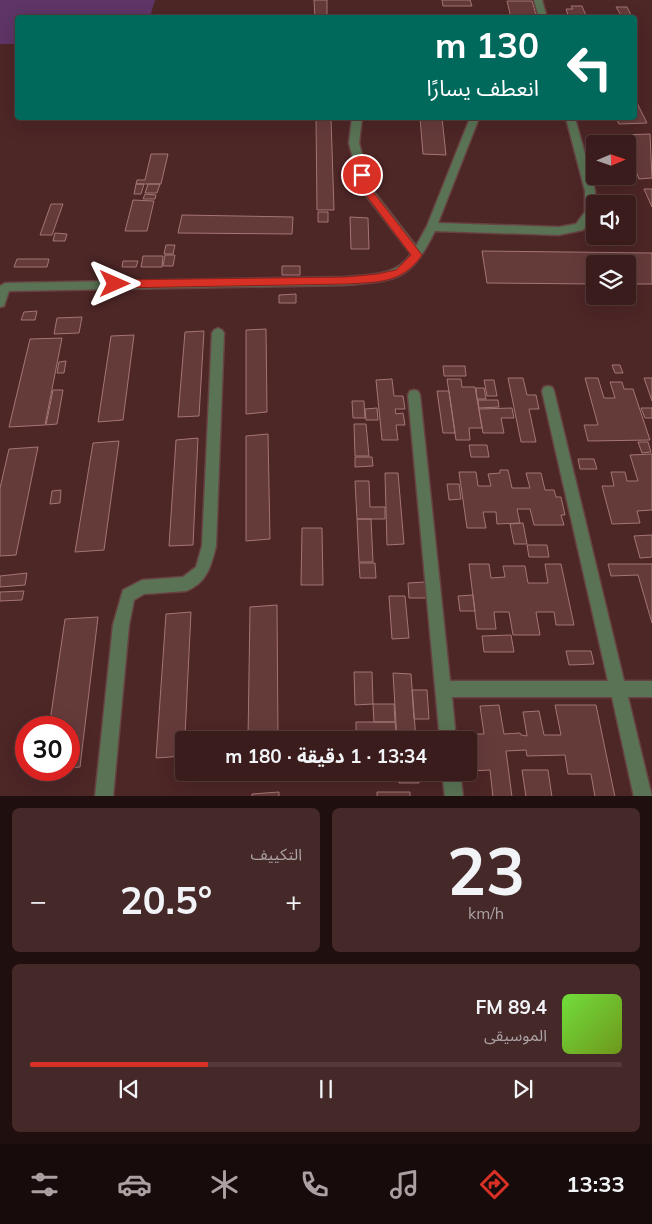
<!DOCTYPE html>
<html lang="ar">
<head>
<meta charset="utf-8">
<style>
  :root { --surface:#3a1c1c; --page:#452929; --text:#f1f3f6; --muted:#aba1a3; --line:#543a3b; --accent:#d93025 }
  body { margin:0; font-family:Mulish,"Noto Sans Arabic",sans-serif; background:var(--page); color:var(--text); direction:rtl; height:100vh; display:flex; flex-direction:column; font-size:19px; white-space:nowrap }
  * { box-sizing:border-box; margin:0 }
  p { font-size:16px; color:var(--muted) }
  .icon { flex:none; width:28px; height:28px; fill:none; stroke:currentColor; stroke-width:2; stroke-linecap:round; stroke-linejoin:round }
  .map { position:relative; height:796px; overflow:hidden; direction:ltr }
  .drawer { display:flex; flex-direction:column; gap:12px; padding:12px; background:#200f0f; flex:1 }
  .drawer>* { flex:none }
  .guide { position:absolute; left:15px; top:15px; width:622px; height:105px; border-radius:5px; box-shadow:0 5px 20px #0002,0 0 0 1px var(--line); direction:rtl; background:#00695c; color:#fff; overflow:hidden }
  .needle { width:32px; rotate:88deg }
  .tools { position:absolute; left:586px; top:135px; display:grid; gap:10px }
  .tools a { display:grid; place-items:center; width:50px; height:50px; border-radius:5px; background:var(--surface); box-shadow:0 5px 20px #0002,0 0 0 1px var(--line); font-size:25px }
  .speed { position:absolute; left:15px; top:716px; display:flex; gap:10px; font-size:25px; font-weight:700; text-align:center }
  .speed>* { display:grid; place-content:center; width:65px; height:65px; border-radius:50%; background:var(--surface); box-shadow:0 5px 20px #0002,0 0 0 1px var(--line); line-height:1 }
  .speed .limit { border:8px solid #d22; background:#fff; color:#111 }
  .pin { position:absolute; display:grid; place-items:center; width:42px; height:42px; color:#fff; margin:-21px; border:2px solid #fff; border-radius:50%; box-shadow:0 1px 5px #0007 }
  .me { position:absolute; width:55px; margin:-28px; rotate:90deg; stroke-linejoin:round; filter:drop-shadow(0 0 4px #0008) }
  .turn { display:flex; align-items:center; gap:18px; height:105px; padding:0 15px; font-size:22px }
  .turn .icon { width:65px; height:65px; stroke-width:2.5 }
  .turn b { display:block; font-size:35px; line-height:42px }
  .big { font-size:38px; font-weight:700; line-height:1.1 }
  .drawer .tile { flex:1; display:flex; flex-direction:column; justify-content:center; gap:8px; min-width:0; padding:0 18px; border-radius:8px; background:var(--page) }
  .drawer .dial { align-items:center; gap:0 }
  .dial b { font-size:65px; line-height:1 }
  .song { display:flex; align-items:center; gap:15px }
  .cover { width:60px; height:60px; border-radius:8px; background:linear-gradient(135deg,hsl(100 70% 55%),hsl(80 70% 35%)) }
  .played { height:5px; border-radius:2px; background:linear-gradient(90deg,var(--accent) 30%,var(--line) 30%) }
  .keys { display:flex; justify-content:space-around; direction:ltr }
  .heat { display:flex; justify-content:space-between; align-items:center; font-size:28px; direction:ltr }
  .drawer .tiles { flex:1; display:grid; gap:12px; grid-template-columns:1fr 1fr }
  .tile:last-child { grid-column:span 2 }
  .trip { position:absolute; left:175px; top:731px; width:302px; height:50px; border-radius:5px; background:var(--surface); box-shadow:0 5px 20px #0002,0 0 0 1px var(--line); font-weight:700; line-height:50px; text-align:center; direction:rtl }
  .dock { display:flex; height:80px; justify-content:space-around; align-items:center; background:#170b0b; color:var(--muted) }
  .dock .icon { width:35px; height:35px }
  .dock .current { color:var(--accent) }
  .dock b { font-size:22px; color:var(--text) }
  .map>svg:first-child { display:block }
  .green { fill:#5e3566 }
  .building { fill:#653b3a; stroke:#a47574 }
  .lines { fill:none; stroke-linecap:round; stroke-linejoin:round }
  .minor-casing { stroke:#684242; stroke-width:3 }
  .minor { fill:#597354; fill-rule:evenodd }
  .route { fill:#d93025; stroke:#8d1f18 }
</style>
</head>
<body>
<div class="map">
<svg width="652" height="797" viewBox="0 0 652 797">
  <rect width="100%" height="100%" fill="#4d2626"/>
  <path class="green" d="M0,0H155L150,17L18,18L17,44H0Z"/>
  <path class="building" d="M314,0H327V18H315Z
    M442,0H470L472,6H443Z
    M507,1H532L537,18H511Z
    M571,6H582L587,18H569L566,9H573Z
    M616,7H627L632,17H622Z
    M635,99L647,123L619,124L616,118H635Z
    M316,118H331L334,210H317Z
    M420,118H442L446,155L423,154Z
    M650,134L652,178L639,179L628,152V144H624L620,135Z
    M151,154H168L161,184H136L137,180H145Z
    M136,184H144L141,194H134Z
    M148,184H160L157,193H145Z
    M644,189H652V207Z
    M145,194L156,195L155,199H143Z
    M133,200L154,201L147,231H125Z
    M51,204H63L52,235H40Z
    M318,212H328V222H318Z
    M182,215L293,217L292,234L178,233Z
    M350,217L368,218L369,249H351Z
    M55,233L67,234L65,241H53Z
    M166,245H175L173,254H164Z
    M482,251L652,253V284H628V264H595V284L487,283Z
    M165,255H175L173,266H163Z
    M143,256H163L162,267H141Z
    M17,259H49L47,267H14Z
    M123,261H138L136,267H122Z
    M282,266H300V275H282Z
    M296,294V303H279V295Z
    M37,311L35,320H21L24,312Z
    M82,317L79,333L54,334L57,318Z
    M266,329L267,412L246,414V330Z
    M204,331L199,416L178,417L185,332Z
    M134,335L123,420L98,422L111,336Z
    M62,338L45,425L9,427L30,339Z
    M66,361L64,373H57L59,362Z
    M612,365H620L623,373H615Z
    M443,366H465L466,376H444Z
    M508,378H523L527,395H536L539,409H529L536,442H521Z
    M585,378H598L604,398H615L610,382H622L624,389H633L650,440L588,441L584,425H598Z
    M644,378H652V401Z
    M392,379L394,396H403L405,409H395L396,414L403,413L405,425H396L398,440H382L376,380Z
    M447,379H461L462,387H475L482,428H469L470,440H456Z
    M484,380H494L497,396H487Z
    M476,388H484L486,399H477Z
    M53,390H63L57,424L46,425Z
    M437,391H449L455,433H443Z
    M478,400H498L499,407L479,408Z
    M352,401H364L365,418H353Z
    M377,408L378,420H366L365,409Z
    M512,408L514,418H501L504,433H483L479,409Z
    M641,408H652V418H645Z
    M354,424H366L369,456H355Z
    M268,434L270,539L246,541V436Z
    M198,438L193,545L169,546L176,440Z
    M119,441L104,550L75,552L93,443Z
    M638,442H648L651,452L642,453Z
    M469,445H487L489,457H471Z
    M38,447L16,555L0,556V488L9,449Z
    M652,454V510L637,511L640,523L612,524L602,486H614L611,472H625L627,481H638L630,455Z
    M355,457H372L373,466L355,467Z
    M578,459H594L597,469H580Z
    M500,470H508L512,488H530L526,473H541L545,490H554L556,497H561L565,515H561L564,525H534L530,509H517L520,523L497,524L496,512H483L486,528H467L459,472H476L478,486H491L488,474L500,473Z
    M385,473H398L404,544L387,545Z
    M355,481H369L370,507H385V519H357Z
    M447,484H459L461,499L449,500Z
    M61,490L60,503L50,504L52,491Z
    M357,519H371L373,562H359Z
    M523,523L527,544H514L510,524Z
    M302,528H322L323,585H301Z
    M652,535V557L640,558L634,536Z
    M527,545H547L549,557H529Z
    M359,563H375L376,578H360Z
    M469,564H489L491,578L505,577L503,566H525L528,583H548L545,564H561L574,625H556L554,612H536L540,635H513L509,612H494L496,629H477Z
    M608,564H652V623L638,575L611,576Z
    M27,573L25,585L0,587V576Z
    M425,582L427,598H409L408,583Z
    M24,591L22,600L0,601V592Z
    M473,595L475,611H460L458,596Z
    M389,596H405L409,638L392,639Z
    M277,605L278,740H248L250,607Z
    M191,612L184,756L156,758L166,614Z
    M98,617L80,767L69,768V728H49L65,619Z
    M511,635L514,652H484L482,636Z
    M566,651H591L594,664L569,665Z
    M354,672H372L373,704L355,705Z
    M393,673L411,674L416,740H397Z
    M412,690H427L429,719H414Z
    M373,704H394L395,722H374Z
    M499,705L504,734L520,733L521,735L527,736L523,712L539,711L544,735H561L555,705H596L615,797H595L591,774H568L565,755L527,756L526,750L506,751L512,797H493L490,770L472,771L467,734H484L480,706Z
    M356,722H395L397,740H356Z
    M416,736H430L431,740H416Z
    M522,770H548L552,797H526Z
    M399,772H419V783H399Z
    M279,792V797H252V794Z
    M377,792H410V797H377Z"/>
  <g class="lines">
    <defs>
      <path id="minor" d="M534,0H542L547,18H539Z
        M352,118H362L359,143L371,188L416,246L427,226L470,118H479L438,223L559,227L576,224L585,212V191L566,118H575L595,191V213L583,230L559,235L435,231C410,281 399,280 346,285L9,291L4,306L0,307V286L5,283L346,277C370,274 395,277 411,254L361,189L349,143Z
        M218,328L222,330L224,333L216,546C211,566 207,583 186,591L144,594L134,600L129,625L113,797H95L113,625L123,590L142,580L183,577L196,567L202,546L212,333L214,330Z
        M548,386L552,387L554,391L624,681H652V697H628L652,797H634L612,697H452L456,740H440L408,395L410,391L414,390L418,391L420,395L450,681H608L542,391L544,387Z
        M442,772H460L463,797H445Z"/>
    </defs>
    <use href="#minor" class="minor-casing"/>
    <use href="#minor" class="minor"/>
  </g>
  <path class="route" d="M362,172L366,175L370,188L422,255C402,284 377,282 346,284L115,288L110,284L115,280L346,277L377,274L396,270L411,255L363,191L358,175Z"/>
</svg>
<div class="tools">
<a><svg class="needle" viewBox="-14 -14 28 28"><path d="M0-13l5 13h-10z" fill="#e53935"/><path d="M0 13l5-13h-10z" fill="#aba1a3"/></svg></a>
<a><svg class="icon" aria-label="sound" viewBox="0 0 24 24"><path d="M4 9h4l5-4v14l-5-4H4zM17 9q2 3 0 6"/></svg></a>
<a><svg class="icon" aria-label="layers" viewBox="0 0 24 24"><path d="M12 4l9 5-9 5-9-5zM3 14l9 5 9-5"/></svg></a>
</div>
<div class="speed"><div class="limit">30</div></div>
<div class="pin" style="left:362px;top:175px;background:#d93025"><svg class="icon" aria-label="arrive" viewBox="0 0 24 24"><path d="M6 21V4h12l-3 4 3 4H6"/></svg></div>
<svg class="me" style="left:115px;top:284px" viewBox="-20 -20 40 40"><path d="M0-17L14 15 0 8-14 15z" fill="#d93025" stroke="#fff" stroke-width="4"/></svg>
<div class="trip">13:34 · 1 دقيقة · 180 m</div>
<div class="guide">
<div class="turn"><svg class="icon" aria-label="left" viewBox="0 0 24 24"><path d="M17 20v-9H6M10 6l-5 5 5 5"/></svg><div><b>130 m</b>انعطف يسارًا</div></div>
</div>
</div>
<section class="drawer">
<div class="tiles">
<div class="tile dial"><b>23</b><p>km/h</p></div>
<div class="tile"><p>التكييف</p>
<div class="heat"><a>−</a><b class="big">20.5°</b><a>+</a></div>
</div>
<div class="tile">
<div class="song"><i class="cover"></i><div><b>89.4 FM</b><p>الموسيقى</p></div></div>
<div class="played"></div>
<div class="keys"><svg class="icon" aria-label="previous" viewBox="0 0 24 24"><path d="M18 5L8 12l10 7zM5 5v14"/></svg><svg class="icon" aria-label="pause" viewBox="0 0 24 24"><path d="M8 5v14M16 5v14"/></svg><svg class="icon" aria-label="next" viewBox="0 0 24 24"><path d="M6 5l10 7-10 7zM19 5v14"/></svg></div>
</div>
</div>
</section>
<nav class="dock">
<b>13:33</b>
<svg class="icon current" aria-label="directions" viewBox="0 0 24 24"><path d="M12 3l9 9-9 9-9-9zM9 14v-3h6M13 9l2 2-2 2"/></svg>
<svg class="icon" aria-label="music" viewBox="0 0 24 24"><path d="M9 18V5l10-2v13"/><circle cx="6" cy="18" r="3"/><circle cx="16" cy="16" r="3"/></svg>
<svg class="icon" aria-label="phone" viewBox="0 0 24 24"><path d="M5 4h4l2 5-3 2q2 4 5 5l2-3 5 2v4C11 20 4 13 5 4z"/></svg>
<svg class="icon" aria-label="climate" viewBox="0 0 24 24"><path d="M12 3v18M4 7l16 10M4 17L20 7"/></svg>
<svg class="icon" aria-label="car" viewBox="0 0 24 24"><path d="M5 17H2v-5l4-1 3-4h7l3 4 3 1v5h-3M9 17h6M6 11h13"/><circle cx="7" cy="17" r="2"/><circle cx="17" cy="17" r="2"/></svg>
<svg class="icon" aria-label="filters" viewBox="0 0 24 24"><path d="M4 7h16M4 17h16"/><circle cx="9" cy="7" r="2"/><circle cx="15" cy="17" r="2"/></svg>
</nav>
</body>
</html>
